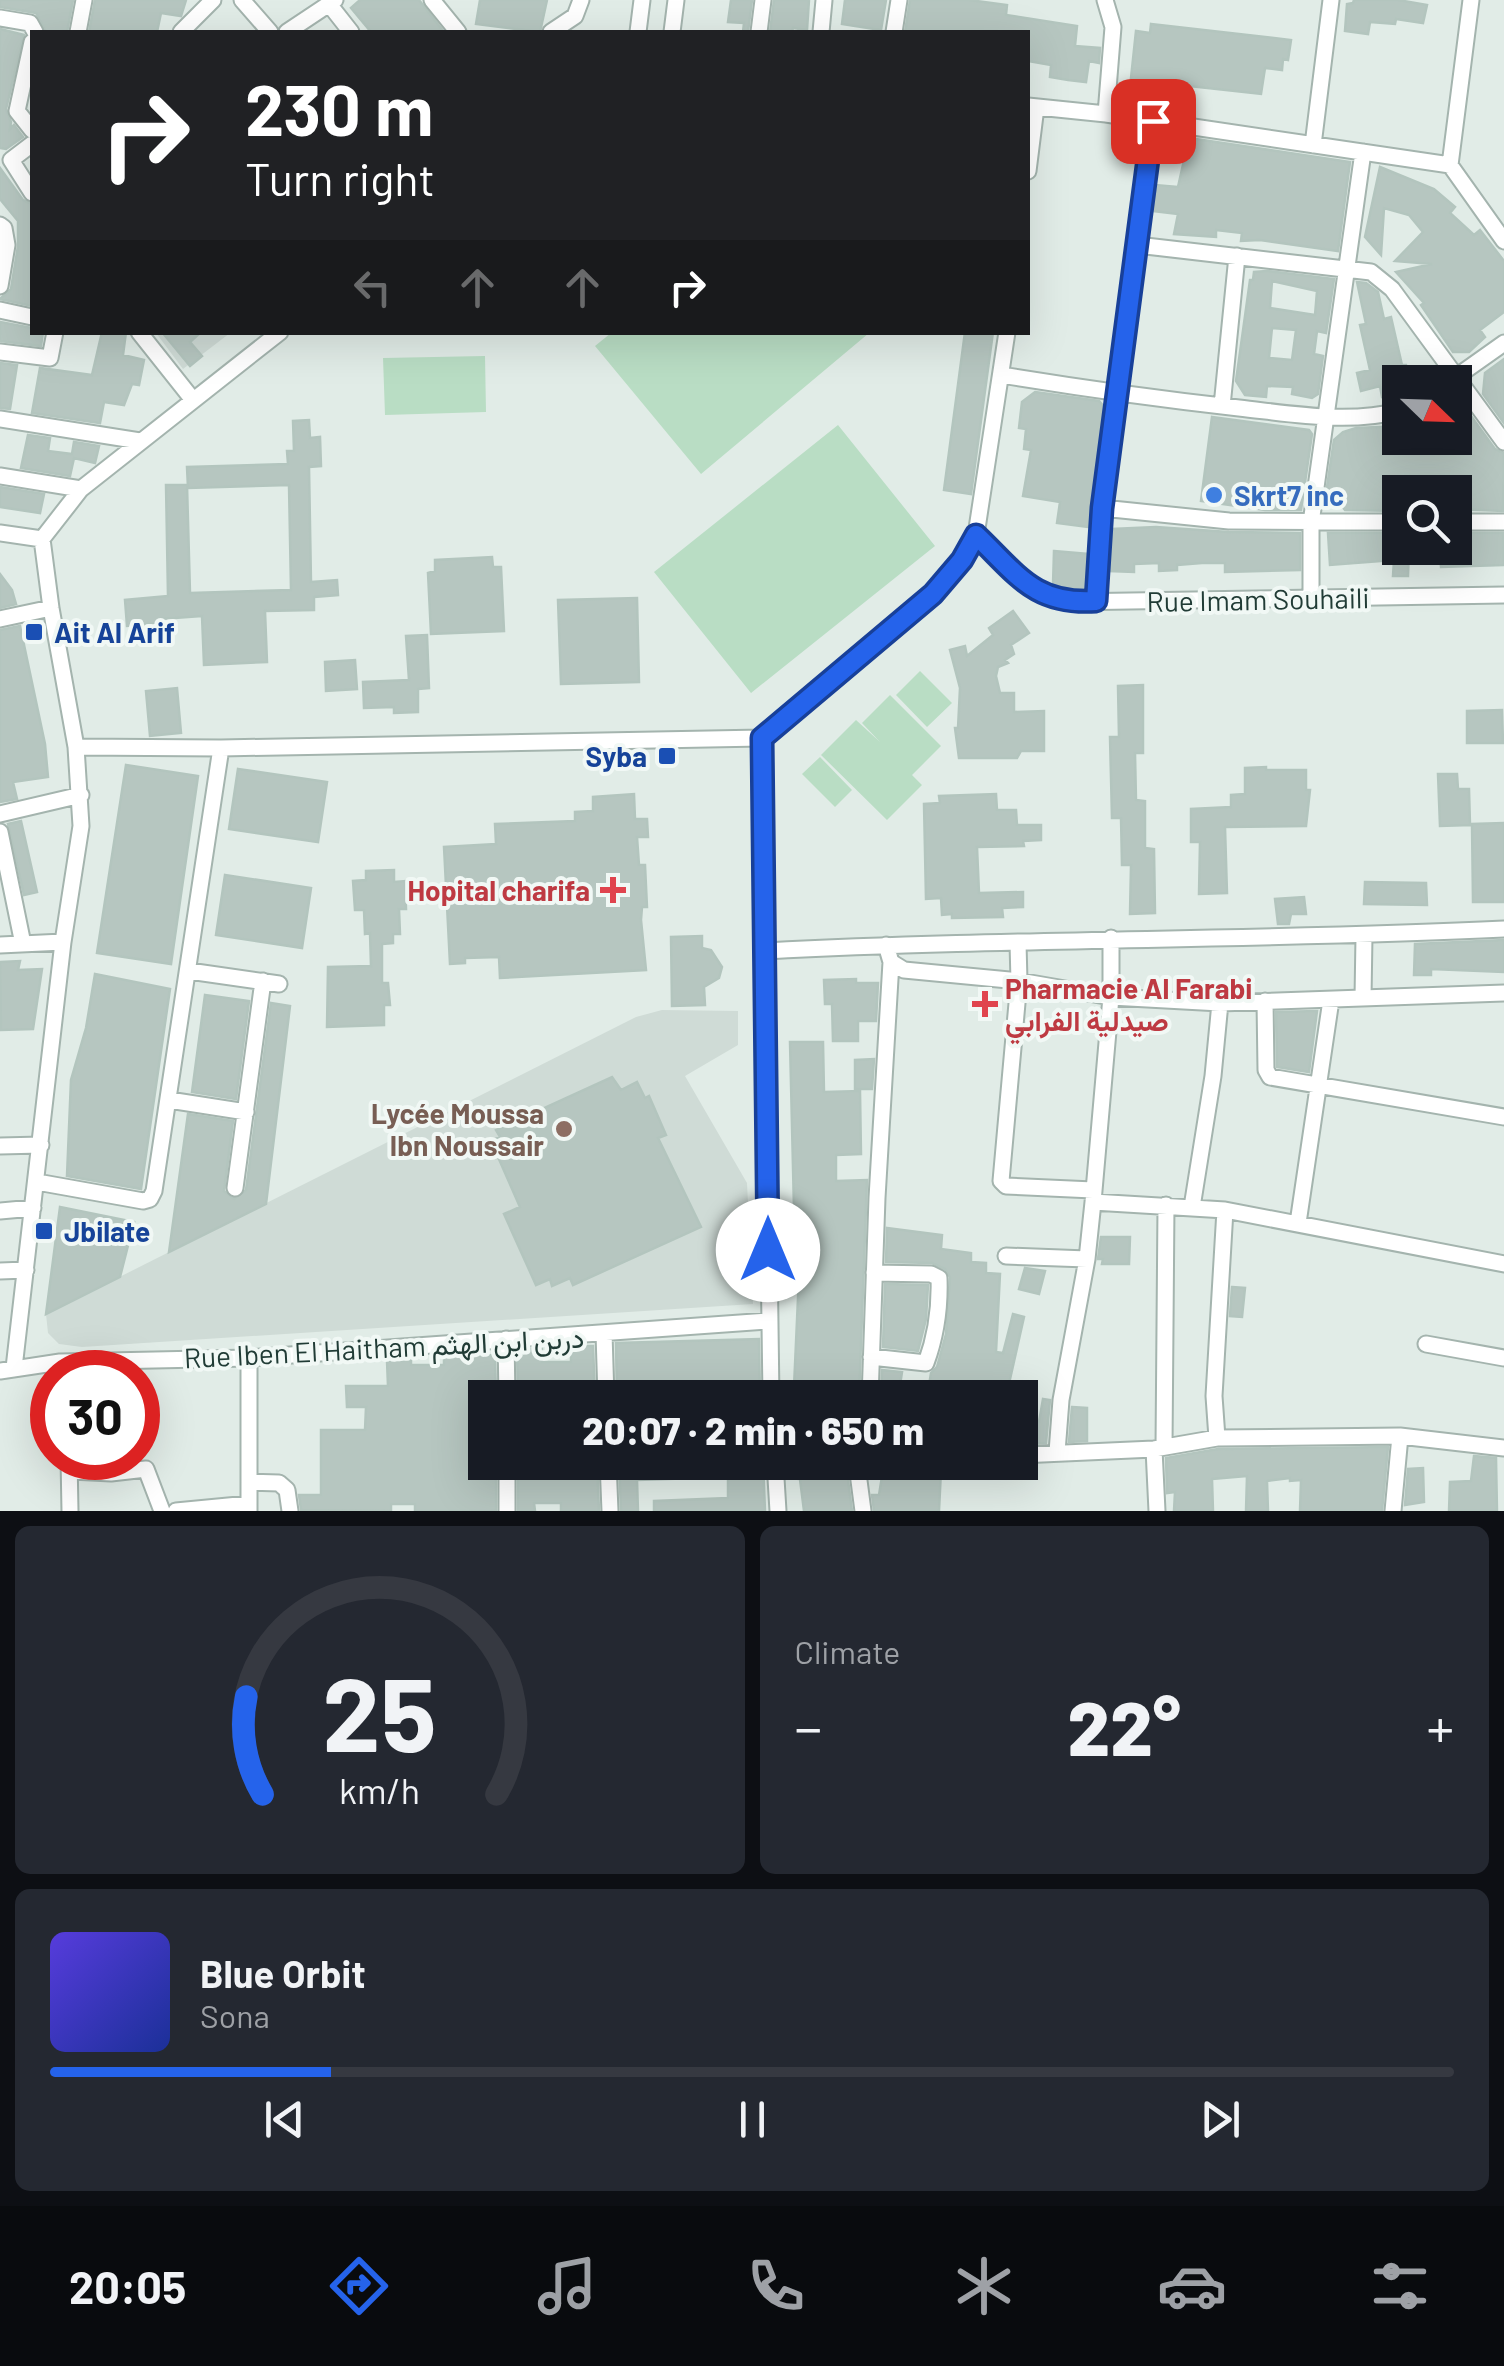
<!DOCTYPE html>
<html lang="en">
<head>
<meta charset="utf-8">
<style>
  :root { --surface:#171b24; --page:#242831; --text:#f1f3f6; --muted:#9ea1a6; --line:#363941; --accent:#2563eb }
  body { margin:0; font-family:Barlow,Vazirmatn,sans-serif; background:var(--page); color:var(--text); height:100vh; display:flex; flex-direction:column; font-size:38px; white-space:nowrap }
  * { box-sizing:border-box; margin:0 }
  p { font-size:32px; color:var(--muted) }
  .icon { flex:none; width:55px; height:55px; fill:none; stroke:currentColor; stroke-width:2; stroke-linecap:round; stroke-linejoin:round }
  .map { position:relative; height:1511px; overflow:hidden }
  .drawer { display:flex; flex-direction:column; gap:15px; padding:15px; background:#0d0f14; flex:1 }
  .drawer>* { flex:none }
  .guide { position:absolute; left:30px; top:30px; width:1000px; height:305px; border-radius:0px; box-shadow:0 10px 40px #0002; background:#202124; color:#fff; overflow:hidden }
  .needle { width:65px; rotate:113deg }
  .controls { position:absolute; left:1382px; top:365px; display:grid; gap:20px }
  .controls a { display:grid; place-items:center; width:90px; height:90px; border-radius:0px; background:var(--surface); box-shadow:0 10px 40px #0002; font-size:50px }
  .speed { position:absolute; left:30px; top:1350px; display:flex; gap:20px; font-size:50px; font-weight:700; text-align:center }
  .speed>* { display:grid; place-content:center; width:130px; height:130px; border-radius:50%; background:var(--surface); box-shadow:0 10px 40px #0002; line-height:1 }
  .speed .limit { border:15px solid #d22; background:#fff; color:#111 }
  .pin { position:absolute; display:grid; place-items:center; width:85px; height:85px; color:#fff; margin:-42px; border-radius:20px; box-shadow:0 5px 15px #0006 }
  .me { position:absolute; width:110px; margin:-55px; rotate:0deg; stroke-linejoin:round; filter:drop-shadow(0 0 8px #0008) }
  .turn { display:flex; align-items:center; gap:35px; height:210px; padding:0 50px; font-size:45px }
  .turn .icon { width:130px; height:130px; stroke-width:2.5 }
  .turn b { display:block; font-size:70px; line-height:85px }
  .lanes { display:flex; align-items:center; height:95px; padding:0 50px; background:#0003; justify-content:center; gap:50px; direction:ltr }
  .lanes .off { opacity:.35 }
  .big { font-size:75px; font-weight:800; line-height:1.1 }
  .drawer .card { flex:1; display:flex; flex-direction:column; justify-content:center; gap:15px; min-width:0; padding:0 35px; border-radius:15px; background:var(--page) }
  .drawer .dial { align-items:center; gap:0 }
  .dial svg { height:260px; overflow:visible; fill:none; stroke:var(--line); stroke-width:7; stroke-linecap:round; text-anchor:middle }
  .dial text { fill:var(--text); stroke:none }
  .song { display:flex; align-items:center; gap:30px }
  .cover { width:120px; height:120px; border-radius:15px; background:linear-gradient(135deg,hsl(250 70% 55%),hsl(230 70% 35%)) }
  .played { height:10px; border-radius:5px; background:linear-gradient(90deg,var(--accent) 20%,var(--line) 20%) }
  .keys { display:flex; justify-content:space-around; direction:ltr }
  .heat { display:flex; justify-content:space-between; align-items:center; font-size:55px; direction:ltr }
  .drawer .tiles { flex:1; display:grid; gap:15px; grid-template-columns:1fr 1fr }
  .card:last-child { grid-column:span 2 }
  .trip { position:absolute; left:468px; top:1380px; width:570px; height:100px; border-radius:0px; background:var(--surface); box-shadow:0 10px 40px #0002; font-weight:800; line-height:100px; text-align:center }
  .menu { display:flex; height:160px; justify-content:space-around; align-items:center; background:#090b0e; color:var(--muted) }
  .menu .icon { width:70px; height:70px }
  .menu .on { color:var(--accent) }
  .menu b { font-size:45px; color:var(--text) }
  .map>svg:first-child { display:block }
  .built { fill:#cfdbd6 }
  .green { fill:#b9ddc4 }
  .building { fill:#b6c6c0; stroke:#b3c5be; stroke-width:2.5; fill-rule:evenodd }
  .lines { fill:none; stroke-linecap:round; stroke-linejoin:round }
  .minor-casing { stroke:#a4b4ae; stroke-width:19 }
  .minor { stroke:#fff; stroke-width:15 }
  .route-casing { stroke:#184099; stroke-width:25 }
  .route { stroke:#2563eb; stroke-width:18 }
  .shop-dot { fill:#3f7fe0; stroke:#f1f8f5; stroke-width:4 }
  .transit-dot { fill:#1a4fb4; stroke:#f1f8f5; stroke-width:4 }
  .health-dot { fill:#e0444e; stroke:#f1f8f5; stroke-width:4 }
  .education-dot { fill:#8d6e63; stroke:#f1f8f5; stroke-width:4 }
  .labels { text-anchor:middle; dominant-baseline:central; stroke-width:8; stroke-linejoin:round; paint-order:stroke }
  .shop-label { font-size:28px; font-weight:bold; fill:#366cbe; stroke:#f1f8f5; text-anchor:start }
  .street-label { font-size:28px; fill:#213c36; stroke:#f1f8f5 }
  .transit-label { font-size:28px; font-weight:bold; fill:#164399; stroke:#f1f8f5; text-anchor:start }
  .health-label { font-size:28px; font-weight:bold; fill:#be3a42; stroke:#f1f8f5; text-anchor:end }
  .education-label { font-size:28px; font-weight:bold; fill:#785e54; stroke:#f1f8f5; text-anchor:end }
</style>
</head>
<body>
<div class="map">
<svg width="1504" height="1511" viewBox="0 0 1504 1511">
  <rect width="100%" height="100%" fill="#e1ece7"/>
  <path class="built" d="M156,333H230L183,369Z
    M662,1010L738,1011V1045L685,1076L747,1183L753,1304L82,1347L59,1344L48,1333L46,1314L636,1017Z"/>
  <path class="green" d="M611,333V332L869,333L701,474L595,346Z
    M485,356L486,412L385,415L383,358Z
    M838,425L935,546L751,693L654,572Z
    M920,671L952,703L927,727L896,695Z
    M890,695L941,746L912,775L922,785L887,820L821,755L856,720L880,742L862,723Z
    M820,757L852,790L835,807L802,774Z"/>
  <path class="building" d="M0,0H73L67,32H46L36,13L0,7Z
    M95,0H186L181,16L161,13L157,32H89Z
    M360,0H419L444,32H371L351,8Z
    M480,0H547L540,32L476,24Z
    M731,0H752L748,32H743L744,23L728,22Z
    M774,0H809L807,30L793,28L792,32H770Z
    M845,0H886L881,30L842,24Z
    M910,0H969L1007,5L1006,15L1077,26L1075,46L1100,48L1099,63L1089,61L1086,82L1068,80L1050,77L1051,65L1028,61V32H905Z
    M1354,0H1398L1427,5L1423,23L1396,19L1395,24L1370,22L1368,34L1345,31L1347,4L1353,3Z
    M1151,24L1291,40L1288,60L1283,59L1282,70L1265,68L1261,94L1180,85L1178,102L1129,97L1136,31L1150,33Z
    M0,29L24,35L6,109L11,122L10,129L14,125L23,137L6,149L0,148Z
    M1189,138L1350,162L1338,251L1260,240L1241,241L1242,233L1216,230V237L1174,234L1178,214L1152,211L1156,185L1178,187Z
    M1380,167L1434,189L1455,207L1450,213L1474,235L1480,230L1504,261V312L1480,330L1485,337L1469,352H1453L1421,305L1424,303L1396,272L1432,264L1395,261L1423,232L1409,215L1384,208L1381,255L1365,237Z
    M0,168L23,200L32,204V306L0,299L11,289L18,246V221L0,199Z
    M1267,271L1334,279L1326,333L1317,331L1314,354L1323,356L1318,394L1312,398L1292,394L1293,387L1267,386L1266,397L1245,395L1236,381L1250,280H1253L1254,272ZM1272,281L1317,291L1315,315L1270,308ZM1272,328L1296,330L1292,360L1269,358Z
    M1357,282L1366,283L1378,292L1384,319L1391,317L1402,365H1406L1410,380L1400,382V392L1382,397L1380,386L1361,391L1357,373L1370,370L1360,325L1366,324Z
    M0,322L32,328V332H43L41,346L0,341Z
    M102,332H126L123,355L144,360L139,385L132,384L124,405L104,402L100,423L32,413L40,368L92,375Z
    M162,332H201L190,342L202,356L190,366Z
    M965,332H993L971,494L944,490Z
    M1504,359V423L1483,394L1485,373Z
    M0,363L17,365L10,409L0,408Z
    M1035,392L1099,401L1104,407L1089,527L1057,523L1060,502L1023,496L1031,450L1024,449L1026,429L1019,428L1022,402Z
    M1455,394L1495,449L1504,453L1503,511L1455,509V492H1400V511L1345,510L1327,487L1334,440L1343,432L1356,428L1400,426V438H1455Z
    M1212,417L1309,430L1312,434L1301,510H1265L1201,501Z
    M309,420L310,438L320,437L321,466L309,467L311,582L337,580L338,595L314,597V610L265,611L267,662L204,665L202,616L161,619V623L127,626L125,600L168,596L166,485H187L190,593L291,590L289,485L188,488L187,467L288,464L287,451H294L293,421Z
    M28,435L50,438L48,451L72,454L74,442L99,446L95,463L74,458L70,476L21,468Z
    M0,487L44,494L40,513L0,507Z
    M1156,527L1229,532L1300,533V570L1225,572V563H1202L1177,565V570L1159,571V563L1134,564V572L1109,571L1112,529Z
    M1328,533H1400V548H1409L1408,576H1393L1394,560L1330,565Z
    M1462,533H1503L1504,565L1441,567L1440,554L1455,553V546H1462Z
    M1054,551L1088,554L1085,590L1069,591L1053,585Z
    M492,557L493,567H501L504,631L431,634L428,573L435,571V560Z
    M0,574L12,590L16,604L0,608Z
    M637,598L639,682L561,684L558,600Z
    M1013,611L1029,633L1011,645L1014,654L1005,660L1008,663L998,667L996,676L1000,693H1014V712L1044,711V751H1021L1017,758H959L955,728H958L960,688L950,650L965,646L967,656L993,635L989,628Z
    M20,626L45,744L48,777L13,782L17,799L0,802V630Z
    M427,635L429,688L418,689V712L394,713V707L364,708L363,682L409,680L406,636Z
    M355,660L357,689L326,691L325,662Z
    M1143,685V753H1135L1136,800L1145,801V848L1154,849L1155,913L1130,914L1131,865H1122L1121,818H1112L1110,737H1119L1118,686Z
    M177,688L181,733L150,736L146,691Z
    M1502,710L1503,743H1467V711Z
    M126,765L198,776L171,964L97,953Z
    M1266,767V770H1306V790H1310L1306,826L1225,827L1227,893L1199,894L1200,842H1191V809L1231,807V795L1245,794V768Z
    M238,769L327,782L318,842L229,829Z
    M1438,774H1457L1458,789H1469L1470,825L1440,826Z
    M634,794L635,819H647L648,837H637L639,865H645L647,907H642L641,920L646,970L500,978L499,957L465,958V963L450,964L444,847L496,844L495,824L575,821V812L593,811V797Z
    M996,794L997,810H1016L1017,825H1041V840L1023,841L1024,846L977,847L979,893L1023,892V907L1002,908L1003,917L952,918V914L942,915L941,898L926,899L924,804L940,803L939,796Z
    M21,821L37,892L24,895L8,824Z
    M1504,823V902H1473L1472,824Z
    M394,870V882L405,881L406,909H399L400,934H393V943L382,944V983H388L390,1005H384V1025L327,1027L328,967L371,966L370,933L365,934L364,910H355L353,881L366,880V871Z
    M225,875L311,888L302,948L216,935Z
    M1365,882L1426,883L1427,905L1364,904Z
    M1304,897L1306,914H1291L1289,924H1278L1275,899Z
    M702,936V948L711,950L722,967L719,978L704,987L705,1005L672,1006L671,937Z
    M1504,940V972L1431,969V975H1414L1415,944Z
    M20,961L18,970L42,969L33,1029L1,1030L0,962Z
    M95,974L170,989L141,1189L67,1176L71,1080L86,1028Z
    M856,979V983H878L876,1021H858V1041H833L832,1004H825L824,980Z
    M205,995L249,1001L236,1099L192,1092Z
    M271,1003L290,1006L266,1204L169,1252L188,1114L233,1121L224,1191L234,1199L246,1190Z
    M1317,1011L1309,1072L1277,1067L1276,1012Z
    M790,1042H823L824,1092L860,1091L861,1154L836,1155V1181L867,1180L859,1398H797L794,1387L802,1209H794Z
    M874,1059L872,1089H855V1060Z
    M612,1077L621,1090L637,1082L645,1098L649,1096L666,1135L658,1138L701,1227L573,1285L570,1278L552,1286L550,1279L536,1285L504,1214L520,1207L491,1141L500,1137L496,1130Z
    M60,1207L134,1222L120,1277L46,1314Z
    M887,1228L942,1235L941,1249L971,1253V1262L986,1263V1273L1000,1274L996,1352L1003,1353L1013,1314L1024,1317L1006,1397L981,1391L980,1398H927L931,1373L937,1367L946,1334L950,1277L945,1269L932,1263L886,1262Z
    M1101,1237H1130L1129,1264H1102L1103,1259H1098Z
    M1025,1268L1045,1271L1039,1294L1019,1289Z
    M885,1284L928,1285L926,1319L918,1351L883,1347Z
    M1232,1287L1245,1288L1242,1317L1230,1316Z
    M759,1339L760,1398H617L616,1343Z
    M571,1346H593L595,1398H518L517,1350L542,1348V1362H571Z
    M495,1355L496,1398H485V1462H496V1511H415V1504H391V1511L301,1510L299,1495H321V1430H365L366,1407H347L346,1386H388L387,1361L411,1360V1365H444V1357Z
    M882,1370L902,1372L898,1398H881Z
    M1043,1399L1050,1400L1046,1443L1020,1444L1023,1422H1039Z
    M1072,1407L1087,1408V1441L1069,1442Z
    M1388,1447L1382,1511H1300L1301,1480L1290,1481V1478L1267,1481L1268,1511H1246L1247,1476L1212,1479L1213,1511H1174L1175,1492L1167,1493L1166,1458L1218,1449Z
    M1474,1456L1496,1458L1497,1511H1449L1450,1482L1471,1481Z
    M538,1462H597L599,1511H561V1503H534L535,1511H518V1464Z
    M619,1462H763L765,1511H654V1501L728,1498V1477L637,1480L638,1511H621Z
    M800,1462H839V1471L847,1472L852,1511H804L800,1479L787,1478L786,1465H800Z
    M884,1464L941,1470L939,1511H874L872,1495H879Z
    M1423,1468L1424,1502L1405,1505L1408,1469Z"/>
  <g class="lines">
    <defs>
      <path id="minor" d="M242,0L270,32
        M432,0L458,32
        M1105,0L1113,27L1106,114
        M1471,0L1450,165L1504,241
        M329,4L351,32
        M0,18L30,23L35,32
        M78,32L84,0
        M181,32L213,0
        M287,32L335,0
        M551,32L575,16L581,0
        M638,32L642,0
        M672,32L676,0
        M759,32L763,0
        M821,32L824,0
        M894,32L899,0
        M32,42L17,111L32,130
        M1028,106L1106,114L1450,165
        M32,144L11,160L32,193
        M1313,145L1331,0
        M1028,171L1036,107
        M0,225L4,228L7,245L0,286
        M1137,245L1371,272L1392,289L1504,442
        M0,310L32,317
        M139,332L193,400
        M0,352L50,358L55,332
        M1002,375C1081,388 1160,399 1239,408C1293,414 1347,424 1400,411
        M1449,382L1504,343
        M1222,406L1237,256
        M0,419L140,441
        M0,476L81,489
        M1102,508L1229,521L1400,522
        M1455,522H1504
        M0,533L42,539
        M976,535C1004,562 1029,592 1067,602L1504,595
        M1311,599V523L1363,152
        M1096,601L1102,508L1153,121
        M0,619L51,608
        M762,738L771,1398
        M76,747L221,748L762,738L933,594L962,560L976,535L1007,332
        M0,814L81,795
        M0,832L23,944
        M1018,943L1019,981L1001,1181L1006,1186L1093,1190
        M0,945L63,942
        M886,945L891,962L904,970L1019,981L1111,997L1220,1003L1504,993
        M766,951C1012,938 1258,941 1504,929
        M189,971L279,984
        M1363,998L1364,936
        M1265,1001L1266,1070L1270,1077L1504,1117
        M169,1100L246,1112
        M0,1146L41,1145
        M37,1182L143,1201L150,1199L154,1191L221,748
        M235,1188L263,981
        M1093,1202L1225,1210L1504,1264
        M1192,1207L1213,1076L1220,1003
        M0,1211L33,1208
        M1298,1223L1331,1000
        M1006,1256L1087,1259
        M0,1271L26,1270
        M604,1333L606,1398
        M506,1339L507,1398
        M1426,1344L1504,1358
        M871,1357L926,1363C936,1336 940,1306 939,1278L931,1274L874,1273
        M249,1358V1511
        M14,1368L63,942L81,826L76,747L51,608L42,539L81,489L280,332
        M0,1371L60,1362L249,1358L768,1321
        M870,1398L877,1198L891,962
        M1217,1438L1214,1396L1225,1210
        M1164,1447L1166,1205
        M1154,1449L1157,1511
        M1057,1452L1061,1400L1087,1259L1093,1202L1111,997V938
        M1020,1455L1154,1449L1217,1438L1400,1436L1504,1448
        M69,1458L70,1511
        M507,1462V1511
        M608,1462L610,1511
        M775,1462L778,1511
        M861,1462L858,1473L863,1511
        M71,1471L111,1473L146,1469L162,1511
        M249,1482L279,1483L287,1490L290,1511
        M176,1511L249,1504
        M1393,1511L1400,1436"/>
    </defs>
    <use href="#minor" class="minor-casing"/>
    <use href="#minor" class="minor"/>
  </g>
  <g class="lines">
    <defs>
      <path id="route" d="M768,1250L762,738L933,594L962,560L976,535C1017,574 1034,605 1096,601L1102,508L1153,121"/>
    </defs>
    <use href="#route" class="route-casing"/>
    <use href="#route" class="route"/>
  </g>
  <circle class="shop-dot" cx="1214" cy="495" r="10"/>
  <g class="transit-dot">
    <rect x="24" y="622" width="20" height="20" rx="5"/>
    <rect x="657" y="746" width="20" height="20" rx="5"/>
    <rect x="34" y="1221" width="20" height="20" rx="5"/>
  </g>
  <g class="health-dot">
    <path d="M608 875h10v10h10v10h-10v10h-10v-10h-10v-10h10z"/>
    <path d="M980 989h10v10h10v10h-10v10h-10v-10h-10v-10h10z"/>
  </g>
  <circle class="education-dot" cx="564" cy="1129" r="10"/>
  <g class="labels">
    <g class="shop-label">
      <text x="1234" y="495">Skrt7 inc</text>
    </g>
    <g class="street-label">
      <text transform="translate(1258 599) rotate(-1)">Rue Imam Souhaili</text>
      <text transform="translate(384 1347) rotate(-3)">Rue Iben El Haitham دربن ابن الهثم</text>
    </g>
    <g class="transit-label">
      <text x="54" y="632">Ait Al Arif</text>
      <text x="647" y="756" text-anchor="end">Syba</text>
      <text x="64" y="1231">Jbilate</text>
    </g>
    <g class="health-label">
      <text x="590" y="890">Hopital charifa</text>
      <text x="1005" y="988" text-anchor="start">Pharmacie Al Farabi<tspan x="1005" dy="32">صيدلية الفرابي</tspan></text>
    </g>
    <g class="education-label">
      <text x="544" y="1113">Lycée Moussa<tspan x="544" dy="32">Ibn Noussair</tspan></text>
    </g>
  </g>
</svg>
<div class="controls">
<a><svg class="needle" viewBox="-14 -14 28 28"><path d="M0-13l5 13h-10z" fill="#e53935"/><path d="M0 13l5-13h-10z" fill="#9ea1a6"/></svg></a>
<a><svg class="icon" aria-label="search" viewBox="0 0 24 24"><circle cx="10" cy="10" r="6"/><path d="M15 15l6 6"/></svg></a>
</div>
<div class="speed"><div class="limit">30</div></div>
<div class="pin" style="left:1153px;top:121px;background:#d93025"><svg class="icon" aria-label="arrive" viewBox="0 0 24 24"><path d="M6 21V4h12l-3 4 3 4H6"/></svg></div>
<svg class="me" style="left:768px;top:1250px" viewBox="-20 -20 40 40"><circle r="19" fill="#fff"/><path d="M0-13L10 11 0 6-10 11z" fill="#2563eb"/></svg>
<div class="trip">20:07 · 2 min · 650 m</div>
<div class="guide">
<div class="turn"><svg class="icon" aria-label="right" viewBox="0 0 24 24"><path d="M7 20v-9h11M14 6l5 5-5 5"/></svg><div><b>230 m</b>Turn right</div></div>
<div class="lanes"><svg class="icon off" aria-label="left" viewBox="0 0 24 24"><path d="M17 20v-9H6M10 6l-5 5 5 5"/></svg><svg class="icon off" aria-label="ahead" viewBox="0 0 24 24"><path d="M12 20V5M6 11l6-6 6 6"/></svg><svg class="icon off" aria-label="ahead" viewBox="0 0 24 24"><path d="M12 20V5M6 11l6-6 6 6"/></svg><svg class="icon" aria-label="right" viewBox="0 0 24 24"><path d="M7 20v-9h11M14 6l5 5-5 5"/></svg></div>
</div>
</div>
<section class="drawer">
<div class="tiles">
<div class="card dial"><svg viewBox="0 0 100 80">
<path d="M14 69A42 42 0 1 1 86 69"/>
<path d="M14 69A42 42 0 0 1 9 39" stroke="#2563eb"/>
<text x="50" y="56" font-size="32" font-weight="700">25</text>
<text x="50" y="72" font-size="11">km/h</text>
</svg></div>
<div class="card"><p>Climate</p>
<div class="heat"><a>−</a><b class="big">22°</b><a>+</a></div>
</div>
<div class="card">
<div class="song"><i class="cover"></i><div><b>Blue Orbit</b><p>Sona</p></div></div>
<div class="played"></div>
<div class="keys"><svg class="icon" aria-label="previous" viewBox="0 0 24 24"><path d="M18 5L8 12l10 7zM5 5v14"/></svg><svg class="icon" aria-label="pause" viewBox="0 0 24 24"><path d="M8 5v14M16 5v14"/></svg><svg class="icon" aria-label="next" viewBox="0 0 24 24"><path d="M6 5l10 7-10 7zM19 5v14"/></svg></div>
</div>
</div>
</section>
<nav class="menu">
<b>20:05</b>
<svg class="icon on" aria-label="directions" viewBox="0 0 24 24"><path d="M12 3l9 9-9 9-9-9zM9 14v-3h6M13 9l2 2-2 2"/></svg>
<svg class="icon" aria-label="music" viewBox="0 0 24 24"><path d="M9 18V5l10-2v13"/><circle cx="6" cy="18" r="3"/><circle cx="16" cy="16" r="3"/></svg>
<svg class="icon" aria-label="phone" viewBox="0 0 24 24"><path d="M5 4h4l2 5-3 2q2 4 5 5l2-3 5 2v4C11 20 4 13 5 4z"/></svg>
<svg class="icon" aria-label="climate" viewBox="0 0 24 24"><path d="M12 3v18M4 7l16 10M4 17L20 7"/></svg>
<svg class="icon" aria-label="car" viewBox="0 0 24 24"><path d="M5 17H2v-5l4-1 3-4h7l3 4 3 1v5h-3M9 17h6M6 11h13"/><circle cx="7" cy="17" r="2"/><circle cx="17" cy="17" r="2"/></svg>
<svg class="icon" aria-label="filters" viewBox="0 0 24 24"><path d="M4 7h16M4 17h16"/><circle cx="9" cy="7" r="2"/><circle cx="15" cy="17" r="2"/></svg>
</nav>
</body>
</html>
